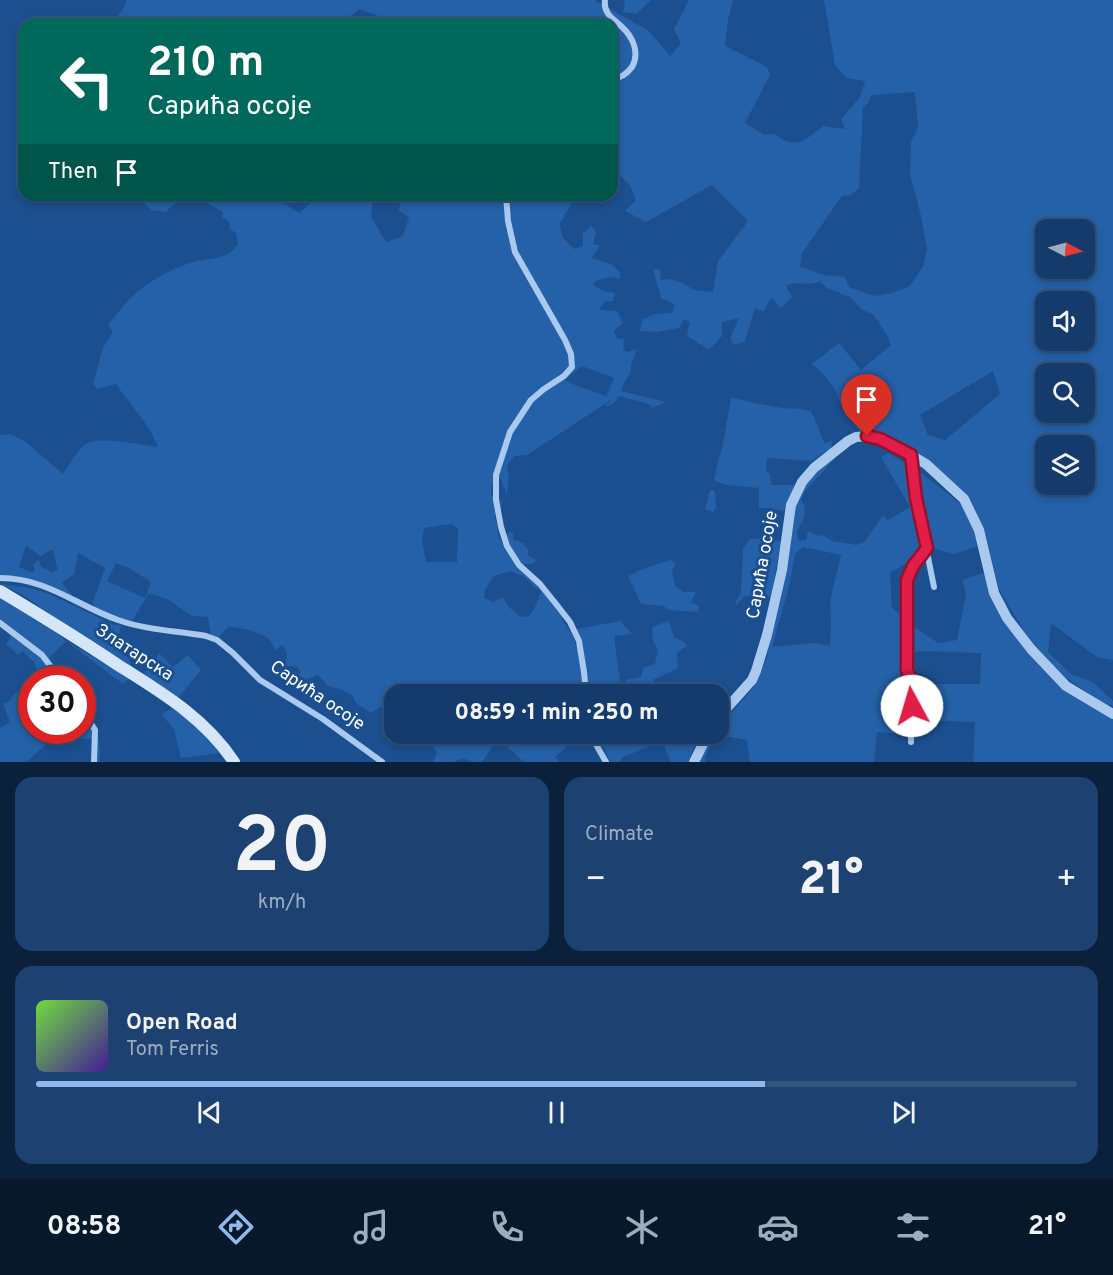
<!DOCTYPE html>
<html lang="en">
<head>
<meta charset="utf-8">
<style>
  :root { --surface:#143b6b; --page:#1d4271; --text:#f1f3f6; --muted:#9dadc1; --line:#33557e; --accent:#90b9f0 }
  body { margin:0; font-family:Overpass,sans-serif; background:var(--page); color:var(--text); height:100vh; display:flex; flex-direction:column; font-size:22px; white-space:nowrap }
  * { box-sizing:border-box; margin:0 }
  p { font-size:20px; color:var(--muted) }
  .icon { flex:none; width:33px; height:33px; fill:none; stroke:currentColor; stroke-width:2; stroke-linecap:round; stroke-linejoin:round }
  .map { position:relative; height:762px; overflow:hidden }
  .sheet { display:flex; flex-direction:column; gap:15px; padding:15px; background:#0b203b; flex:1 }
  .sheet>* { flex:none }
  .top-card { position:absolute; left:18px; top:18px; width:600px; height:183px; border-radius:18px; box-shadow:0 3px 9px #0003,0 0 0 2px var(--line); background:#00695c; color:#fff; overflow:hidden }
  .needle { width:39px; rotate:96deg }
  .fabs { position:absolute; left:1035px; top:219px; display:grid; gap:12px }
  .fabs a { display:grid; place-items:center; width:60px; height:60px; border-radius:12px; background:var(--surface); box-shadow:0 3px 9px #0003,0 0 0 2px var(--line); font-size:30px }
  .speed { position:absolute; left:18px; top:666px; display:flex; gap:12px; font-size:30px; font-weight:700; text-align:center }
  .speed>* { display:grid; place-content:center; width:78px; height:78px; border-radius:50%; background:var(--surface); box-shadow:0 3px 9px #0003,0 0 0 2px var(--line); line-height:1 }
  .speed .limit { border:9px solid #d22; background:#fff; color:#111 }
  .pin { position:absolute; display:grid; place-items:center; width:51px; height:51px; color:#fff; margin:-62px -26px; border-radius:50% 50% 50% 0; rotate:-45deg; box-shadow:0 0 6px #0007 }
  .pin .icon { rotate:45deg }
  .me { position:absolute; width:66px; margin:-33px; rotate:354deg; stroke-linejoin:round; filter:drop-shadow(0 0 4px #0008) }
  .turn { display:flex; align-items:center; gap:21px; height:126px; padding:0 30px; font-size:27px }
  .turn .icon { width:78px; height:78px; stroke-width:2.5 }
  .turn b { display:block; font-size:42px; line-height:51px }
  .then { display:flex; align-items:center; height:57px; padding:0 30px; background:#0003; gap:12px; font-size:22px }
  .big { font-size:45px; font-weight:800; line-height:1.1 }
  .sheet .card { flex:1; display:flex; flex-direction:column; justify-content:center; gap:9px; min-width:0; padding:0 21px; border-radius:18px; background:var(--page) }
  .sheet .dial { align-items:center; gap:0 }
  .dial b { font-size:78px; line-height:1 }
  .song { display:flex; align-items:center; gap:18px }
  .cover { width:72px; height:72px; border-radius:9px; background:linear-gradient(135deg,hsl(100 70% 55%),hsl(260 70% 35%)) }
  .played { height:6px; border-radius:3px; background:linear-gradient(90deg,var(--accent) 70%,var(--line) 70%) }
  .keys { display:flex; justify-content:space-around; direction:ltr }
  .heat { display:flex; justify-content:space-between; align-items:center; font-size:33px; direction:ltr }
  .sheet .tiles { flex:1; display:grid; gap:15px; grid-template-columns:1fr 1fr }
  .card:last-child { grid-column:span 2 }
  .trip { position:absolute; left:384px; top:684px; width:345px; height:60px; border-radius:18px; background:var(--surface); box-shadow:0 3px 9px #0003,0 0 0 2px var(--line); font-weight:800; line-height:60px; text-align:center }
  .tabs { display:flex; height:96px; justify-content:space-around; align-items:center; background:#08182b; color:var(--muted) }
  .tabs .icon { width:42px; height:42px }
  .tabs .on { color:var(--accent) }
  .tabs b { font-size:27px; color:var(--text) }
  .map>svg:first-child { display:block }
  .green { fill:#2461a8; fill-rule:evenodd }
  .lines { fill:none; stroke-linecap:round; stroke-linejoin:round }
  .minor { stroke:#a9c9ee; stroke-width:6 }
  .tertiary { stroke:#a9c9ee; stroke-width:10 }
  .secondary { stroke:#d6e6fa; stroke-width:12 }
  .route-casing { stroke:#92132f; stroke-width:15 }
  .route { stroke:#e11d48; stroke-width:10 }
  .labels { text-anchor:middle; dominant-baseline:central; stroke-width:6; stroke-linejoin:round; paint-order:stroke }
  .street-label { font-size:18px; fill:#fff; stroke:#1b4f8f }
</style>
</head>
<body>
<div class="map">
<svg width="1113" height="762" viewBox="0 0 1113 762">
  <rect width="100%" height="100%" fill="#1b4f8f"/>
  <path class="green" d="M127,0H594L649,31L670,56L681,43L674,29L689,0H733L728,20L725,46L767,67L770,75L745,123L765,135L775,134C796,151 805,140 823,126L845,129L841,119L860,97L865,81L846,78L835,65L824,0H1113V660L1097,657L1051,623L1048,652L1071,674L1093,682L1113,701V706L1100,701L1061,674L1028,637L998,588L986,539L962,491L859,431L839,401L836,391L823,374L812,364L839,343L861,370L891,345L889,339L874,315L861,309L850,297L827,288L820,281C806,288 797,279 786,286L792,297L781,308L771,297L764,311L755,308L745,341L734,345L730,338L739,318L722,322V336L709,350L687,336L690,322L684,319L679,328L656,332L640,331L642,320L655,314L672,313L675,305L661,298L653,269L660,270L661,280L670,279L683,283L694,290L713,292L718,261L748,221L712,185L646,222L625,211L636,200L630,186L612,166V24H400L359,9L341,24H111L122,11ZM915,92L918,127L911,142L910,174L921,216L927,249L923,266L910,286L893,293L874,296L849,287L845,277L823,275L800,266L802,253L842,196L851,195L859,188L863,107L868,103L871,95ZM1046,230H1084V268H1046ZM1046,302H1084V340H1046ZM993,371L1000,394L945,440L928,435L920,415ZM1046,374H1084V412H1046ZM1046,446H1084V484H1046Z
    M623,0H651L636,14L623,12L625,2Z
    M136,195H275L281,202L299,213L320,195H373L371,217L386,242L403,236L409,217L399,211L401,195H579L572,203L560,223L562,237L574,249L583,246V233L592,226L596,232L593,244L600,245L592,258L611,264L620,272V279L610,277L595,281L593,285L603,291L615,293L613,301H605L599,310L617,311L623,323L614,331L617,338L624,339L623,349L626,352L637,349L631,364V371L625,381L621,391L666,402L652,408L649,404L619,396C617,402 611,406 605,406L614,398L527,455L514,456L507,465L509,476L507,495L500,478L492,483L491,495L501,499L502,509L495,516L499,538L503,544L509,532L514,533L513,539L523,543L529,551L527,555L536,560L533,564H524V568L551,601L560,603L562,620L572,635L579,651L583,647L577,629L620,621L632,634L614,636L620,681L611,694H394V713L387,715L381,707L370,713L356,703L352,695L343,690L328,686L318,675L300,682L292,678L300,673L298,667L285,666L287,653L282,645L275,650C275,649 271,641 271,641C262,632 240,627 228,627L219,637L211,635L208,617L192,616L167,599L149,593L132,621L96,611L93,602L105,568L78,553L74,574L62,583L72,595L66,597L44,586L0,578V435L10,434L26,442L63,474C69,465 75,454 83,446C95,434 141,445 158,447C150,424 129,404 116,384L97,389L93,384L103,348L113,331L108,325C122,308 132,293 151,282C163,274 179,266 193,262C209,257 228,261 238,244L236,233L230,229L229,221L222,217L223,212C201,199 185,189 166,212L151,210ZM582,366L614,378L606,396L575,385L565,380ZM451,524L458,529L457,562H426L422,541L424,528ZM26,546L41,556L53,549L56,564L58,569L52,572L42,567L38,560L33,565L35,570L33,573L19,567ZM116,563L129,568L151,582L145,598L107,581ZM510,571L524,577L541,592L535,607L529,616L521,617C512,611 507,606 503,597L493,602L484,598L485,590L494,576Z
    M731,398C748,401 765,406 783,408C792,409 802,408 811,411C815,422 821,432 824,443L832,441L831,448L811,461L767,458L766,471L770,474L771,485H795L784,511L772,508H759V488L726,485L714,481L718,460L722,449Z
    M888,453L919,471L967,509L979,546L954,554L933,548L890,573L892,608L916,628L938,643L957,640L966,594L962,580L986,572L992,596L1040,663L1113,717V762H973L975,722L917,720L915,735L877,732L874,762H750L747,740L725,736L715,737L705,757V762H697L700,755L716,734H718L719,730L727,718L753,688L766,660L784,580L794,506L800,490L825,465L838,455L805,491L801,501L805,506C805,509 805,513 804,516C802,527 793,529 799,541L806,540L808,531L818,536L823,535L832,541L857,545L865,541L883,515L888,520L910,507L881,457ZM803,547L841,555L830,601L831,622L830,646L813,643L772,647L790,583L795,554ZM918,651L981,653L980,684H916L909,671V656Z
    M710,490H714C717,496 714,501 717,507L713,512L705,509Z
    M770,538L781,542L771,597L744,596L737,605L735,602L741,593L743,549L750,539Z
    M670,560L676,564L672,570L675,586L684,592H696L691,602L699,606L698,612L668,610L664,606L641,604L628,576L643,569Z
    M1,584L30,588L47,593L114,625H121L118,639L134,670L69,629L25,596Z
    M0,596L53,630L66,641L130,678L123,684L66,641L49,658L64,679H35L39,674L34,662L23,651L18,655L6,644L15,630L0,619Z
    M668,621L675,638L685,642L687,646L677,653L678,668L653,680L657,694H629L626,680L641,677L644,667L655,664L658,650L653,641L652,627Z
    M159,653L173,667L188,655L201,670L178,698L142,676Z
    M31,682L32,730H82L83,704C98,725 100,736 100,762H97L92,739L54,738L26,762H0V728L10,722L3,704L11,700V697Z
    M173,708L200,729L221,753L181,758L174,729L161,714Z
    M425,734H582L555,757L559,762H524L498,738L482,762H472L463,758L453,762H433L437,753Z
    M598,734H608L611,741L631,734H695L698,738L688,762H671L662,741L621,758L620,762H610Z"/>
  <g class="lines">
    <path class="minor" d="M605,0C603,14 614,19 622,27C633,37 640,53 632,67C627,74 621,78 612,79
      M506,195L508,221L515,252L565,340L571,354L572,367L564,376L544,389L531,400L510,432L496,475V500L501,527L507,546L519,565L540,584L560,609L570,622L579,641L584,672L586,694
      M911,456L916,498L934,587
      M0,578C47,578 77,606 118,620C146,630 177,631 206,636L217,640L233,653L260,680L323,719L382,762
      M0,623L42,655L61,680
      M82,710L95,730L94,762
      M590,734L606,762
      M911,742V723L914,689L907,670V580L913,566L927,548"/>
    <path class="tertiary" d="M718,718L752,680L756,671L767,635L782,570L791,505L802,482L814,468L848,441L856,437L867,436L880,439L896,446L926,464L964,499L979,530L994,593L1007,618L1031,649L1066,686L1113,714
      M694,762L708,734"/>
    <path class="secondary" d="M0,591C40,615 79,639 118,665C161,692 205,718 234,762"/>
  </g>
  <g class="lines">
    <defs>
      <path id="route" d="M867,436L880,439L911,455L916,498L927,548L913,566L907,580V670L914,689L912,706"/>
    </defs>
    <use href="#route" class="route-casing"/>
    <use href="#route" class="route"/>
  </g>
  <g class="labels">
    <g class="street-label">
      <text transform="translate(763 565) rotate(-80)">Сарића осоје</text>
      <text transform="translate(134 653) rotate(33)">Златарска</text>
      <text transform="translate(317 696) rotate(34)">Сарића осоје</text>
    </g>
  </g>
</svg>
<div class="fabs">
<a><svg class="needle" viewBox="-14 -14 28 28"><path d="M0-13l5 13h-10z" fill="#e53935"/><path d="M0 13l5-13h-10z" fill="#9dadc1"/></svg></a>
<a><svg class="icon" aria-label="sound" viewBox="0 0 24 24"><path d="M4 9h4l5-4v14l-5-4H4zM17 9q2 3 0 6"/></svg></a>
<a><svg class="icon" aria-label="search" viewBox="0 0 24 24"><circle cx="10" cy="10" r="6"/><path d="M15 15l6 6"/></svg></a>
<a><svg class="icon" aria-label="layers" viewBox="0 0 24 24"><path d="M12 4l9 5-9 5-9-5zM3 14l9 5 9-5"/></svg></a>
</div>
<div class="speed"><div class="limit">30</div></div>
<div class="pin" style="left:867px;top:436px;background:#d93025"><svg class="icon" aria-label="arrive" viewBox="0 0 24 24"><path d="M6 21V4h12l-3 4 3 4H6"/></svg></div>
<svg class="me" style="left:912px;top:706px" viewBox="-20 -20 40 40"><circle r="19" fill="#fff"/><path d="M0-13L10 11 0 6-10 11z" fill="#e11d48"/></svg>
<div class="trip">08:59 · 1 min · 250 m</div>
<div class="top-card">
<div class="turn"><svg class="icon" aria-label="left" viewBox="0 0 24 24"><path d="M17 20v-9H6M10 6l-5 5 5 5"/></svg><div><b>210 m</b>Сарића осоје</div></div>
<div class="then">Then<svg class="icon" aria-label="arrive" viewBox="0 0 24 24"><path d="M6 21V4h12l-3 4 3 4H6"/></svg></div>
</div>
</div>
<section class="sheet">
<div class="tiles">
<div class="card dial"><b>20</b><p>km/h</p></div>
<div class="card"><p>Climate</p>
<div class="heat"><a>−</a><b class="big">21°</b><a>+</a></div>
</div>
<div class="card">
<div class="song"><i class="cover"></i><div><b>Open Road</b><p>Tom Ferris</p></div></div>
<div class="played"></div>
<div class="keys"><svg class="icon" aria-label="previous" viewBox="0 0 24 24"><path d="M18 5L8 12l10 7zM5 5v14"/></svg><svg class="icon" aria-label="pause" viewBox="0 0 24 24"><path d="M8 5v14M16 5v14"/></svg><svg class="icon" aria-label="next" viewBox="0 0 24 24"><path d="M6 5l10 7-10 7zM19 5v14"/></svg></div>
</div>
</div>
</section>
<nav class="tabs">
<b>08:58</b>
<svg class="icon on" aria-label="directions" viewBox="0 0 24 24"><path d="M12 3l9 9-9 9-9-9zM9 14v-3h6M13 9l2 2-2 2"/></svg>
<svg class="icon" aria-label="music" viewBox="0 0 24 24"><path d="M9 18V5l10-2v13"/><circle cx="6" cy="18" r="3"/><circle cx="16" cy="16" r="3"/></svg>
<svg class="icon" aria-label="phone" viewBox="0 0 24 24"><path d="M5 4h4l2 5-3 2q2 4 5 5l2-3 5 2v4C11 20 4 13 5 4z"/></svg>
<svg class="icon" aria-label="climate" viewBox="0 0 24 24"><path d="M12 3v18M4 7l16 10M4 17L20 7"/></svg>
<svg class="icon" aria-label="car" viewBox="0 0 24 24"><path d="M5 17H2v-5l4-1 3-4h7l3 4 3 1v5h-3M9 17h6M6 11h13"/><circle cx="7" cy="17" r="2"/><circle cx="17" cy="17" r="2"/></svg>
<svg class="icon" aria-label="filters" viewBox="0 0 24 24"><path d="M4 7h16M4 17h16"/><circle cx="9" cy="7" r="2"/><circle cx="15" cy="17" r="2"/></svg>
<b>21°</b>
</nav>
</body>
</html>
